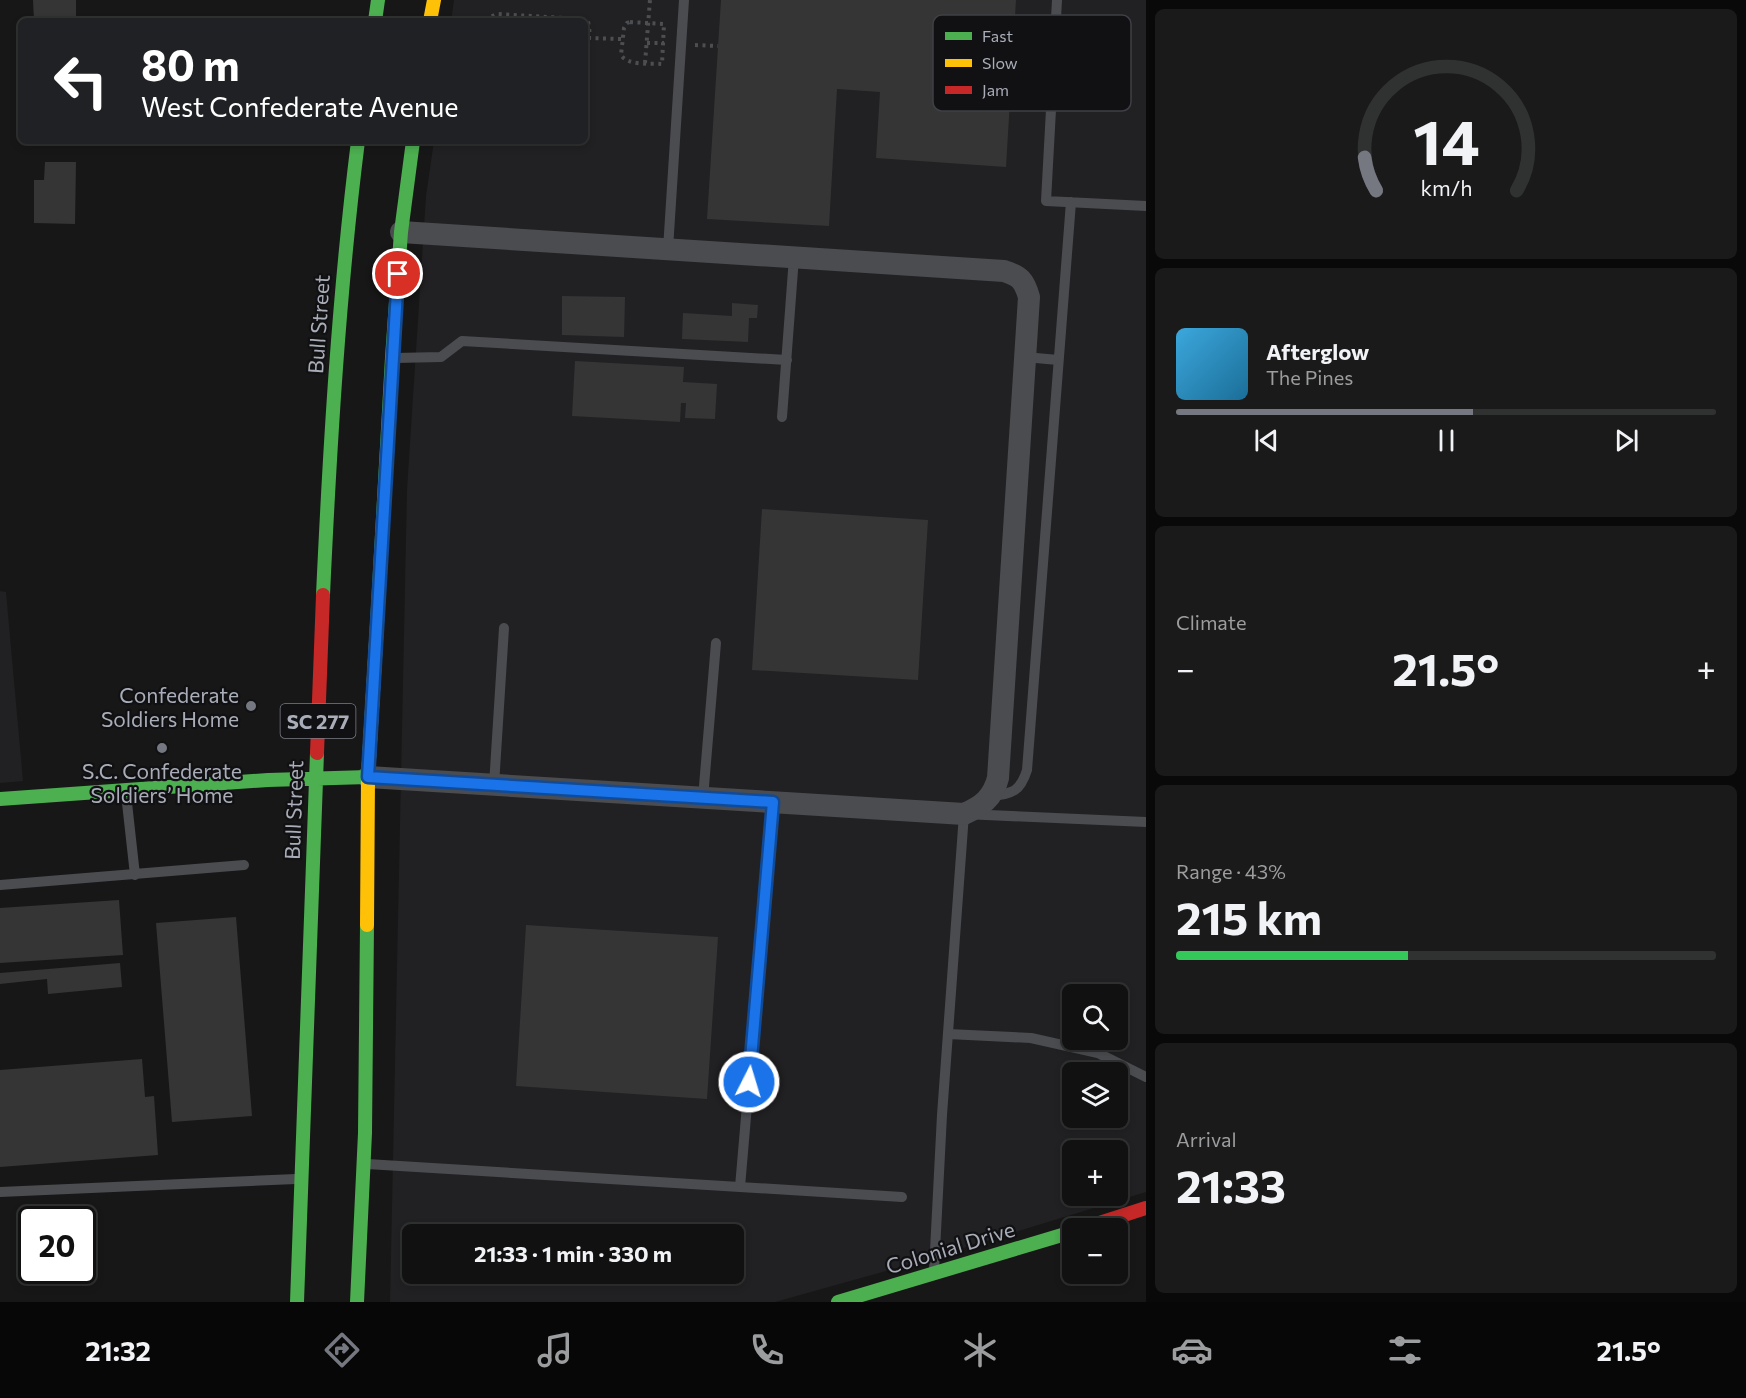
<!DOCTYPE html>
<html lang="en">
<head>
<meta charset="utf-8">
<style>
  :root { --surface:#111; --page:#1a1a1a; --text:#f1f3f6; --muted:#9c9d9f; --line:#303131; --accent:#757880 }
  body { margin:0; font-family:Commissioner,sans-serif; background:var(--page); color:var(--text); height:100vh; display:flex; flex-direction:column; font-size:22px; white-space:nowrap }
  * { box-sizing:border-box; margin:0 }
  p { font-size:20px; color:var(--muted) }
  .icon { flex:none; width:33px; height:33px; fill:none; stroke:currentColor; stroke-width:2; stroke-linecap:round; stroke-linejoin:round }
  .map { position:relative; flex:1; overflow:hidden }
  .sheet { display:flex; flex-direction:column; gap:9px; padding:9px; background:#090909; width:600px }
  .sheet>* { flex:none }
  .banner { position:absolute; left:18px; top:18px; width:570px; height:126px; border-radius:9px; box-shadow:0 3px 9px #0003,0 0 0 2px var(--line); background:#202124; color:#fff; overflow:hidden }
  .buttons { position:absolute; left:1062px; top:984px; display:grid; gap:12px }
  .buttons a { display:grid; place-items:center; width:66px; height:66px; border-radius:9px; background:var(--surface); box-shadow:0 3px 9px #0003,0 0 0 2px var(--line); font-size:30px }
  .speed { position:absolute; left:18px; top:1206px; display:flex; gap:12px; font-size:30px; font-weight:700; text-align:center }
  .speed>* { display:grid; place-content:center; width:78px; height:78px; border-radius:50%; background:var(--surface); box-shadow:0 3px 9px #0003,0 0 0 2px var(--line); line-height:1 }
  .speed .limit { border:3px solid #111; border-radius:9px; background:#fff; color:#111 }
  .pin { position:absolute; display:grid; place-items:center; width:51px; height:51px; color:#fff; margin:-26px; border:3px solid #fff; border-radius:50%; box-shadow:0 2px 6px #0007 }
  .me { position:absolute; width:66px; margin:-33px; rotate:5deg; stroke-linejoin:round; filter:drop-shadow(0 0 4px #0008) }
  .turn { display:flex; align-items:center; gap:21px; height:126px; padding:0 24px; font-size:27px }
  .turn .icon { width:78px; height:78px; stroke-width:2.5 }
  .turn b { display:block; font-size:42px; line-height:51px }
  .big { font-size:45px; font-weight:700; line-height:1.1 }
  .sheet .widget { flex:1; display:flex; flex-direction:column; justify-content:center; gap:9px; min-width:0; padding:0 21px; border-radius:9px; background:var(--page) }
  .sheet .dial { align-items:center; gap:0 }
  .dial svg { height:156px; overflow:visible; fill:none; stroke:var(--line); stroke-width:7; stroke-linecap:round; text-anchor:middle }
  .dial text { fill:var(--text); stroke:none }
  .song { display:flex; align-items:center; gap:18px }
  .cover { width:72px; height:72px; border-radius:9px; background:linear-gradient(135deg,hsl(200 70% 55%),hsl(200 70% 35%)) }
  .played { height:6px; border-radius:3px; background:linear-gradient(90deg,var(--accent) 55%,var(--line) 55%) }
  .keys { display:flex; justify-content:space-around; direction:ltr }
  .heat { display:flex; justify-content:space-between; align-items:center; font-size:33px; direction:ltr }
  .charge { height:9px; border-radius:4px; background:linear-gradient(90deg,#34c759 43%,var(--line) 0) }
  .trip { position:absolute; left:402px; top:1224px; width:342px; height:60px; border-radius:9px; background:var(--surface); box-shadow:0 3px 9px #0003,0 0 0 2px var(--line); font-weight:700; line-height:60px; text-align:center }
  .dock { display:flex; height:96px; justify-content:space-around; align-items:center; background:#070707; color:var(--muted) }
  .dock .icon { width:42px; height:42px }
  .dock .active { color:var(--accent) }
  .dock b { font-size:27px; color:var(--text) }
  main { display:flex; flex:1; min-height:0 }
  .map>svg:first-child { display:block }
  .built { fill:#212123; fill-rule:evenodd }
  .building { fill:#353536 }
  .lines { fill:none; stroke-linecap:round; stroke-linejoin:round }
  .path { stroke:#4d4e52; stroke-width:4; stroke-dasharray:3 4.5; stroke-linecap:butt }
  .lane { stroke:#4b4c50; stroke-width:10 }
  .street { stroke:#4b4c50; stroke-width:22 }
  .fast { stroke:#4caf50; stroke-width:14 }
  .slow { stroke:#ffc107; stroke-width:14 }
  .jam { stroke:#c62828; stroke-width:14 }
  .route-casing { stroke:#114b97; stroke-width:15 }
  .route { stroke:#1a73e8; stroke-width:10 }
  .poi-dot { fill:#757880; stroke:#111113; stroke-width:2 }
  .labels { text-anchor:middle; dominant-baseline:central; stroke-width:4.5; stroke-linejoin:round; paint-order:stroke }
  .shield { fill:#111113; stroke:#7b7e86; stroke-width:1.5 }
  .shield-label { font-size:20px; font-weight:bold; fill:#a8adb8 }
  .street-label { font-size:21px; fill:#a8adb8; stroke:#111113 }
  .poi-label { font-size:21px; fill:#a8adb8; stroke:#111113; text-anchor:end }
  .key { fill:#111113; stroke:#3e4045; stroke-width:1.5 }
  .key-label { font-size:16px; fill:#a8adb8 }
</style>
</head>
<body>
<main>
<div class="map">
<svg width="1146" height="1302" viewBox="0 0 1146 1302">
  <rect width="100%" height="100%" fill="#171717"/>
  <path class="built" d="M454,0H1146V1192L904,1266L775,1302H390L407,490L426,196L434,141H585V21H451ZM1072,994H1118V1040H1072ZM1072,1072H1118V1118H1072ZM1072,1150H1118V1196H1072ZM412,1234H734V1274H412Z
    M0,591L6,592L23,781L0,783Z"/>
  <path class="building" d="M33,0H76V21H34Z
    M721,0H1016L1006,167L876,158L880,92L837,89L829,226L707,219Z
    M45,162H76L75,224L34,223V180H44Z
    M562,296L625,297L624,337L562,335Z
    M732,303L758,305L757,318H749L748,342L682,339L683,313L732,316Z
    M575,361L684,367L683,382L717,384L715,419L685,418L686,403H681L680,422L572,416Z
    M762,509L928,520L918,680L752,670Z
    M119,900L123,955L0,963V908Z
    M236,917L252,1116L172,1122L156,923Z
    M526,925L718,937L707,1099L516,1086Z
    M120,963L122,987L48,994L47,979L0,984V973Z
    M142,1059L145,1097L154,1096L158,1155L0,1167V1070Z"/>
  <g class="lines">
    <path class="path" d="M486,21L490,17L497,14L582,19C584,20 586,20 587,21C592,26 588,52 585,57
      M630,22L664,24L662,64C649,63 628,66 621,55L624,28L627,23Z
      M588,38L622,39
      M647,43H664
      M695,45L718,46
      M645,63L650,0"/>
    <path class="lane" d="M1057,0L1046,201L1146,206
      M668,249L684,0
      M1025,357L1058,360
      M395,358L441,357L462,341L787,360
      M782,417L794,257
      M494,785L504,628
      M126,794L135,875
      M992,796C1013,793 1020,792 1027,770L1071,202
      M703,798L716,643
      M0,885L244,865
      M948,1034L1031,1038L1098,1053L1146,1077
      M367,1164L902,1197
      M740,1187L773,802
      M0,1192L296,1179
      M934,1270L942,1115L964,814L1146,822"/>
    <path class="street" d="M368,777L964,814C982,806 993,798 998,778L1029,297C1024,280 1020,276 1004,271L401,232"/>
    <path class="fast" d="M375,21L378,0
      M323,595C330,443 339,292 358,141
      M376,641L392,358L401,232L413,141
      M0,799L268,780L368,777
      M297,1302L317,753
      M357,1302L365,1133L367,925
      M838,1302L1072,1232"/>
    <path class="slow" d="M430,21L434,0
      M367,925L368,777L376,641"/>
    <path class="jam" d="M317,753L323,595
      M1084,1228L1146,1208"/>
  </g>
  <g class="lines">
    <defs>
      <path id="route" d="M398,274L368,777L773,802L749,1082"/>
    </defs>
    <use href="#route" class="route-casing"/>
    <use href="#route" class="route"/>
  </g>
  <g class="poi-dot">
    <circle cx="251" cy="706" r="6"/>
    <circle cx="162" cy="748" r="6"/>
  </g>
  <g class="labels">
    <rect class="shield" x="280.5" y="704" width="75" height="34" rx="4.5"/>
    <g class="shield-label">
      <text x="318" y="721">SC 277</text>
    </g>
    <g class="street-label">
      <text transform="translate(318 324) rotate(-86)">Bull Street</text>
      <text transform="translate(293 810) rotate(-88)">Bull Street</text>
      <text transform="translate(950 1247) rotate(-17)">Colonial Drive</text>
    </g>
    <g class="poi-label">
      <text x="239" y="694">Confederate<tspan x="239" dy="24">Soldiers Home</tspan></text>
      <text x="162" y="770" text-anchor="middle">S.C. Confederate<tspan x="162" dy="24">Soldiers’ Home</tspan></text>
    </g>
  </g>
  <rect x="933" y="15" width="198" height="96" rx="9" class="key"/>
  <rect x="945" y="32" width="27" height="8" fill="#4caf50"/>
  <rect x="945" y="59" width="27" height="8" fill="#ffc107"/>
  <rect x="945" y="86" width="27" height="8" fill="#c62828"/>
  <g class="key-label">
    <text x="982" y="42">Fast</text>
    <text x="982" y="69">Slow</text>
    <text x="982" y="96">Jam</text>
  </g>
</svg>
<div class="buttons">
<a><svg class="icon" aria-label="search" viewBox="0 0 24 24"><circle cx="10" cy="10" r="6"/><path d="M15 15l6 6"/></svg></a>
<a><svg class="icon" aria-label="layers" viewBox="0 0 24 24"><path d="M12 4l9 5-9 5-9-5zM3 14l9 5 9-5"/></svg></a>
<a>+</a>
<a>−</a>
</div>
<div class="speed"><div class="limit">20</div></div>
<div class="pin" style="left:398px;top:274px;background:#d93025"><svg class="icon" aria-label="arrive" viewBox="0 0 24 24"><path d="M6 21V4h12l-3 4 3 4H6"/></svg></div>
<svg class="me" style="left:749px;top:1082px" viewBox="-20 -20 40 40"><circle r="17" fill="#1a73e8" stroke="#fff" stroke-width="3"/><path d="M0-11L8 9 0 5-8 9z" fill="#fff"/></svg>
<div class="trip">21:33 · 1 min · 330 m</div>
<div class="banner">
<div class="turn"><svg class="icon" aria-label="left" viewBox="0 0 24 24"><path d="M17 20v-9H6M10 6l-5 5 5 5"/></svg><div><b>80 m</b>West Confederate Avenue</div></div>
</div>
</div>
<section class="sheet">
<div class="widget dial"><svg viewBox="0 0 100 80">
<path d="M14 69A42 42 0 1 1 86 69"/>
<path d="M14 69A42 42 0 0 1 8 52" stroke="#757880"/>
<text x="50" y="56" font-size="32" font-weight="700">14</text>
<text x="50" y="72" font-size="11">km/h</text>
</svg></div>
<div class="widget">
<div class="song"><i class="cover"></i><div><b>Afterglow</b><p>The Pines</p></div></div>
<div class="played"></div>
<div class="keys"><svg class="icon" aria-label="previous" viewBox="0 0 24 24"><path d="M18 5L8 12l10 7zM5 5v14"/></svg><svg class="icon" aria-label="pause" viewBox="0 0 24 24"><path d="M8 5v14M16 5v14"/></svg><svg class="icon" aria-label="next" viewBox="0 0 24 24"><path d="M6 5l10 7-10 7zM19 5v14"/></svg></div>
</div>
<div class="widget"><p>Climate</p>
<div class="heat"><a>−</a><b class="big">21.5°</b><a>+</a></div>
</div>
<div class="widget"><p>Range · 43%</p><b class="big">215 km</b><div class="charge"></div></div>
<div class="widget"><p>Arrival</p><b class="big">21:33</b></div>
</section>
</main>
<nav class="dock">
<b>21:32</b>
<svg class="icon active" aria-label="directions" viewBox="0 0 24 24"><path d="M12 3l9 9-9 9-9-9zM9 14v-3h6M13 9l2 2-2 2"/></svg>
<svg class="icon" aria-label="music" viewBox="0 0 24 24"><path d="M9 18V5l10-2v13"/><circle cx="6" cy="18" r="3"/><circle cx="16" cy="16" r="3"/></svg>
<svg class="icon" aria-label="phone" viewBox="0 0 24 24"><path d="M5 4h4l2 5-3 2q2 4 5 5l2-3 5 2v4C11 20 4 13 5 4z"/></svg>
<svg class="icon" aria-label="climate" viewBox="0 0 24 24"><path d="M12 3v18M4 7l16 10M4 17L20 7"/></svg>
<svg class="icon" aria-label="car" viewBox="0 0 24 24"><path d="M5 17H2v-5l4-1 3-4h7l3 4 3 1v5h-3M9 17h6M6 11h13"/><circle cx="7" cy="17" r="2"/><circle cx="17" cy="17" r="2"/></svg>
<svg class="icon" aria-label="filters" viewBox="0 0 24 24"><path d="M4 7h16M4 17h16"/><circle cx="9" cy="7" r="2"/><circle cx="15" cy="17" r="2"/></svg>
<b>21.5°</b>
</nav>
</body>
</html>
